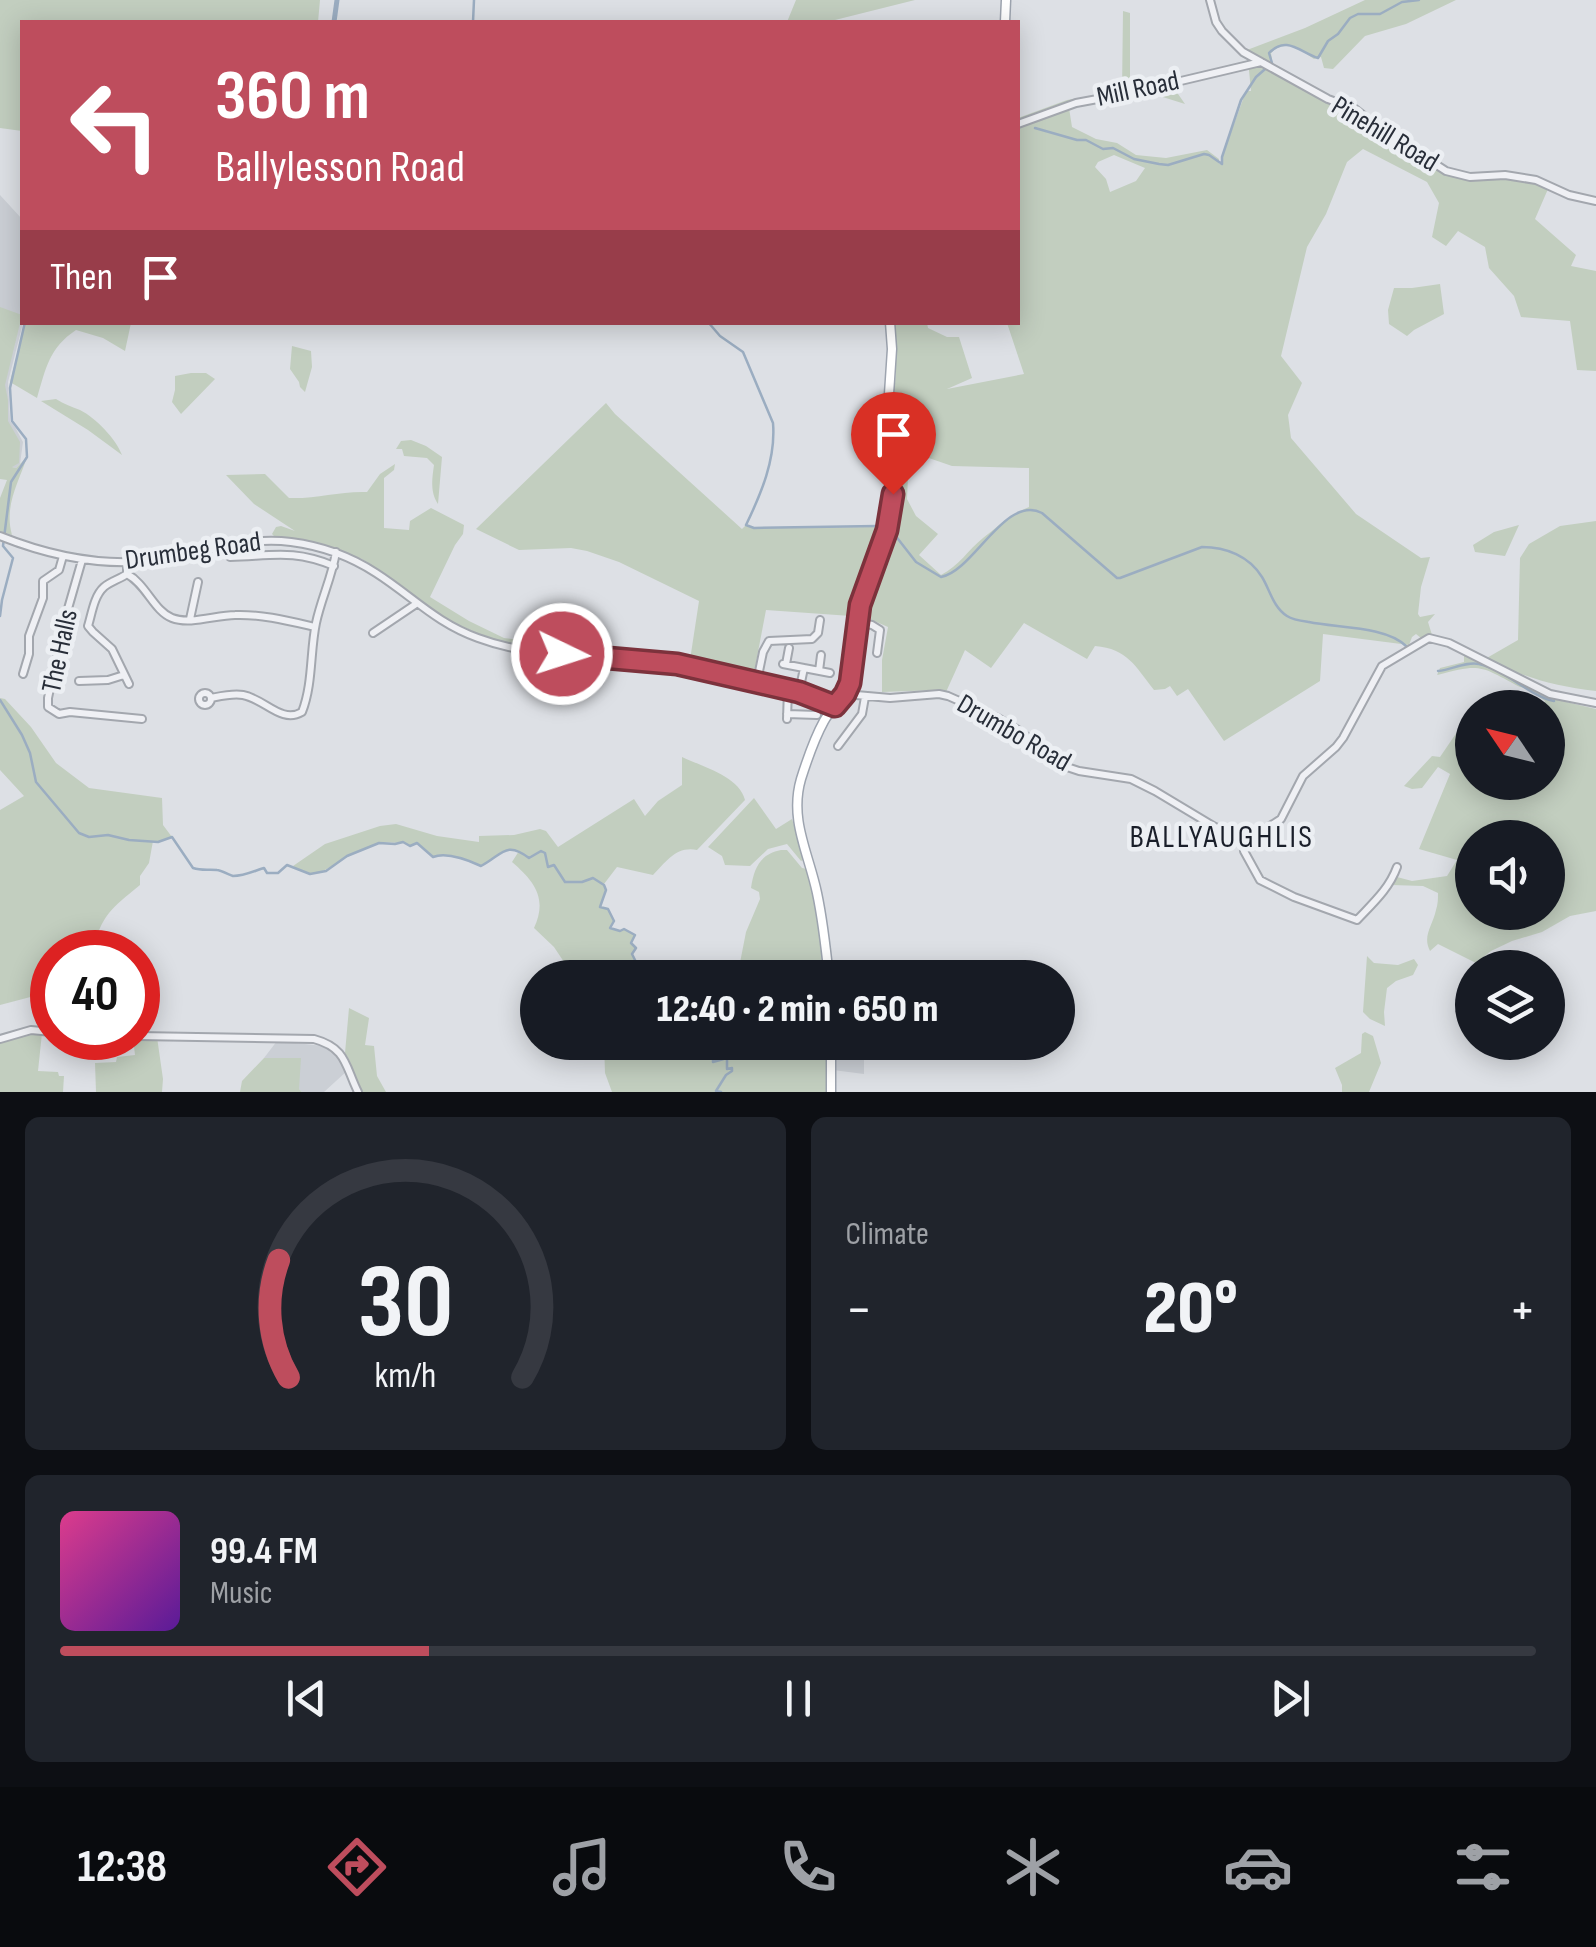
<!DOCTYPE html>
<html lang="en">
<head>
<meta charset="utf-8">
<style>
  :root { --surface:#171b24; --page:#20242c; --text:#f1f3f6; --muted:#9ea1a6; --line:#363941; --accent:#be4d5d }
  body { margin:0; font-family:"Sofia Sans Condensed",sans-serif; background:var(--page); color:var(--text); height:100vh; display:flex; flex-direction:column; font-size:38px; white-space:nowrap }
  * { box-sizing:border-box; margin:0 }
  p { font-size:32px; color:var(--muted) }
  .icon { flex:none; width:55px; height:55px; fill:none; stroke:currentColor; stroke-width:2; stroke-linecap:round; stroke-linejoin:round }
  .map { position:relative; height:1092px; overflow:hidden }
  .drawer { display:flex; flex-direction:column; gap:25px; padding:25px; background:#0d0f14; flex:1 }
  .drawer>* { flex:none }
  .hud { position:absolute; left:20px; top:20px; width:1000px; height:305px; border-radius:0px; box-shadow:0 5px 25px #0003; background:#be4d5d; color:#fff; overflow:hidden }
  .needle { width:65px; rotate:305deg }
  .buttons { position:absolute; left:1455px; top:690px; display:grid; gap:20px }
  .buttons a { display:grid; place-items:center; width:110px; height:110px; border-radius:50%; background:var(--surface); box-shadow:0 5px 25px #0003; font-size:50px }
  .speed { position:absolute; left:30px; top:930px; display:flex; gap:20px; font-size:50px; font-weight:700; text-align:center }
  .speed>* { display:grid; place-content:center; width:130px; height:130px; border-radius:50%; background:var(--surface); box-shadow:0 5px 25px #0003; line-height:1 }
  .speed .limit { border:15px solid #d22; background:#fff; color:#111 }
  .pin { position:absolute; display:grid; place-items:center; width:85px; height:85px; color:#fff; margin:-102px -42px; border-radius:50% 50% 50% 0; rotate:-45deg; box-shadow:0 0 10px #0007 }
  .pin .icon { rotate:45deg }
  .me { position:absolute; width:110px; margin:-55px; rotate:94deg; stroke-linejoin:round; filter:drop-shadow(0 0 8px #0008) }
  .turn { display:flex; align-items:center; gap:35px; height:210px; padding:0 30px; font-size:45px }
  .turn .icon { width:130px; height:130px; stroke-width:2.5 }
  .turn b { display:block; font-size:70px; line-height:85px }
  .then { display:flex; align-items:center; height:95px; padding:0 30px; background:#0003; gap:20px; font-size:38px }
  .big { font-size:75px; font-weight:800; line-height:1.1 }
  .drawer .tile { flex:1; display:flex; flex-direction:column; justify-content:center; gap:15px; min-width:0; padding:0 35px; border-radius:15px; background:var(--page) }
  .drawer .dial { align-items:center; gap:0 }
  .dial svg { height:260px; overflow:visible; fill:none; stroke:var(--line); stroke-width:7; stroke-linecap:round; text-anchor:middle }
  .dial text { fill:var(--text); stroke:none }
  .song { display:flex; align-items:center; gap:30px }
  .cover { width:120px; height:120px; border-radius:15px; background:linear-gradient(135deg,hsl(330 70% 55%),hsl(270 70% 35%)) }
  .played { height:10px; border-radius:5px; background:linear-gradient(90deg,var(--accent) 25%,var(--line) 25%) }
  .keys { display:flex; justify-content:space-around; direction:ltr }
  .heat { display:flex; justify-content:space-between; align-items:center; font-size:55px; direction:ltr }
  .drawer .tiles { flex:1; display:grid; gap:25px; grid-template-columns:1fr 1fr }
  .tile:last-child { grid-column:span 2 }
  .trip { position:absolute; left:520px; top:960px; width:555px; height:100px; border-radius:50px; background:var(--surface); box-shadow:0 5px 25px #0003; font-weight:800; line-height:100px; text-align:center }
  .tab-bar { display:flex; height:160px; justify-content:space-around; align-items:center; background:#090b0e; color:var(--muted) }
  .tab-bar .icon { width:70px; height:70px }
  .tab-bar .selected { color:var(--accent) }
  .tab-bar b { font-size:45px; color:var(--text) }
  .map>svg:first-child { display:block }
  .built { fill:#cbcfd5 }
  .green { fill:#c2cebf; fill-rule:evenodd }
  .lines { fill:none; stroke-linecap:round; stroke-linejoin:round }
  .stream { stroke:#9badc1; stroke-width:2.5 }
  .canal { stroke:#9badc1; stroke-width:5 }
  .minor-casing { stroke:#a3a7ae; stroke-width:10 }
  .major-casing { stroke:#9da4af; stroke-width:11 }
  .minor { stroke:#eff0f4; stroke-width:6 }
  .major { stroke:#fff; stroke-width:8 }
  .route-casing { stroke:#7c323c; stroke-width:25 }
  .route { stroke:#be4d5d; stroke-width:18 }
  .labels { text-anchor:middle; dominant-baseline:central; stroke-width:9; stroke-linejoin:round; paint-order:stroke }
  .street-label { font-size:28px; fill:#282e39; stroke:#eceff3 }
  .quarter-label { font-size:32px; letter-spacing:2.5px; fill:#1a1f2a; stroke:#eceff3 }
</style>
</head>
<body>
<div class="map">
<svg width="1596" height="1092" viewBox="0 0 1596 1092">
  <rect width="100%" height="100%" fill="#dde0e5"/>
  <path class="built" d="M0,195L22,219L23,323L8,382L10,421L15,427L23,442L20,464L16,468L0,464Z
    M277,1041L323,1046L338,1056L347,1071L324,1092H302L264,1058Z
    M834,1043H861V1052H864V1074L833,1070Z"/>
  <path class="green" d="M0,0H320L318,22H22V131L0,128Z
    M796,0H915L827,22H787Z
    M1365,0H1456L1406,24L1365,36L1333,69L1324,68L1321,57L1314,59C1300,49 1285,38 1271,53L1273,66L1324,94L1323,101L1356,116L1359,106C1389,131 1423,159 1459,173L1460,178C1477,180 1489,177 1505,177C1520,177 1534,183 1548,189L1535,219L1576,255L1571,266L1596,271V371L1577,370L1570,321L1521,317L1514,296L1489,268L1485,247L1458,231L1446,246L1432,237L1439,203L1427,182L1363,149L1347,162L1326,214L1307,247L1281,356L1302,383L1288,415L1291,438L1356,514L1421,558L1430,557L1421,587L1418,614L1420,617L1435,614L1428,622L1432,635L1421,638L1416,634L1412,637L1409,645L1323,634L1320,681L1224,741L1188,689L1177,696L1170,686L1165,689L1154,690C1135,666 1128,649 1095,646L1087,659L1024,623L991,668L965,650L946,692L939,690L882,692V660L888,627L863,616L875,570L893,523L897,500L893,410L896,370L894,323H927L928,328L947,337H959L972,378L947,389L1024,374L1007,323L1018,322V118L1067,100L1122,91L1123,11L1130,13V89L1169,81L1185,104L1150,93L1069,108L1072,127L1096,139L1117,143L1136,155L1166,158L1207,150L1219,159V164H1222V157L1246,91H1251L1247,50L1305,28ZM1114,155L1145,168L1136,181L1110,192L1106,179L1095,167L1098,162ZM902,441L923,456L952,466L1029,468V507C1011,514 997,527 983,538C968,550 959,566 941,575L919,555L938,534L916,516L907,499L909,455Z
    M1440,284L1444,314L1414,330L1407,336L1389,324L1388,310L1394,288H1412Z
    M0,307L22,315L5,385L8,400V421L20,442L19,463L12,467L16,468L27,457C18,484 4,506 12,535L0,531V498L7,480L0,479Z
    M25,323V322L131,323L125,351L103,338L76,330C49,348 46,368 37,398L10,382Z
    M292,346L311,351L312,367L305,392L300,387L299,382L290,369Z
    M191,373H206L215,379L181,414L172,402L175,390V376Z
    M56,399C64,404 72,407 80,410C96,418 116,439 122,455L88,430L41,401Z
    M606,403L615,414L742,529L746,525L754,528L879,527L853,597L851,616L766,610L753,678L690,660L699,601L619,562L587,551L571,548L519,550L476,529Z
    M411,440L426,446L442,457L438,504C430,492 432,479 434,465L427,458L404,456L402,449H396L401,441Z
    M395,464L394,470L384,478V528L409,530L410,521L431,508L464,525L463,534L455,545L430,597L469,621L504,638L560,645L591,644L671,657L579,649H544L495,641L441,617L388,576L362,559L305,540L275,537L272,534L276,527L281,526L295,531L254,504L226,475L265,474L289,498C316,499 340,491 367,492L380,474Z
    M1596,521V691C1552,686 1525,677 1485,659L1518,640L1520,558L1529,544L1560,526Z
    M1519,525L1505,556L1475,552L1473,545L1494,532Z
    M1464,653L1525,684L1545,697L1596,709V911L1570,916L1542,932L1512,941L1491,951L1476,963L1438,944L1430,951C1422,936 1433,925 1436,910C1438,904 1438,898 1438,893L1423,886L1392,885L1397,877L1412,881L1447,876L1457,860L1419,849L1450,774L1438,767L1422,788L1412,789L1404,786L1432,756L1440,757L1472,710V782H1548V708L1543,707L1545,701L1526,688L1520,687C1480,666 1482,663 1437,675L1440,668L1464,662ZM1472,838H1548V912H1472Z
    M0,698L5,699L31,727L56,763L89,788L162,798L163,825L172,837L158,842L153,841L149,863L140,876V885C111,909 102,914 92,952H52V996L43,999L38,995L0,1005V810L24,796L0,770Z
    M682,757C703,767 739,776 745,800L697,850C676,846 666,862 653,875L617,867L604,884L606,890L600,906L608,909L614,921L610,928L619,931L624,929L635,935L631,943L636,948L632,954L636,962L634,977H574L554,947L534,928C548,898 534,881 512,862L519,851C503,846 495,859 481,866C468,860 446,852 433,857L418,844L410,846L403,842C394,844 386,841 378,844C368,847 355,853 347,857C327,867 316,883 293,866L325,844L380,826L396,824L437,836L479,842V836L514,835L540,829L546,831L558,847L634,799L645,816L658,801L682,785Z
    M754,798L776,829L792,819L805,859L801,861L787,844L768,849L750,866L725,865L722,856L708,847Z
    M781,850H787L802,868L807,869L819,926L823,977L737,978L746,932L760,899L759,892L751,888C754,868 760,854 781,850Z
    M1367,956L1374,963L1398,965L1414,959L1418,965L1413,975L1396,981L1387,988L1384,1012L1385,1026L1370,1019L1363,1012Z
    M349,1008L369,1018L365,1045L374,1046L377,1076L386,1092H361C355,1079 353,1065 345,1053Z
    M33,1032L42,1033L38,1071L58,1072L59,1076H64L63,1092H0V1043Z
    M1365,1032L1373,1036L1381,1063L1369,1092H1342V1085L1335,1068L1361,1053L1362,1034Z
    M157,1037L163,1079L162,1092H96L95,1063L116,1062L117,1057L135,1055L133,1038Z
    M604,1043H687L689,1045L698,1046L702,1053L713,1057V1062L721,1060L724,1043H826L827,1092H612L605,1073Z
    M264,1058H301L299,1089L302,1092H240L242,1081Z"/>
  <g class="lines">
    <path class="stream" d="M473,22L474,0
      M1035,128L1077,140H1086L1103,149L1113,148L1134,159L1159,164L1168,165L1204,154L1209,155L1222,164V157L1241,100L1256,77L1272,63L1269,53C1286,35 1300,52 1318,58L1328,41L1338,34L1350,18L1358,14H1380L1402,2L1419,0
      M708,322L720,336L743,352L773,423C776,459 761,494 746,525L754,528L877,526
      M891,530L916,562L941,577C974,571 1005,494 1042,513L1117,578H1120L1202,547C1226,547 1249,556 1262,577C1270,590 1273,607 1287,616C1293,620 1302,621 1309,622C1337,628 1386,626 1406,646
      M0,616L2,600L13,558L3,546L11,482L27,457L26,439L12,421L10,388L25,322
      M1438,671C1452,670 1466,661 1479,664C1507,670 1529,696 1554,701
      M0,700L22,735L30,753L36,782L79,833L89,837L108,835L129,840L158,842L172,837L193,868C202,871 209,869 217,870C220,870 230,875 233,876C244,876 254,871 264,868L267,873H278L287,865L310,874L326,871L347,856L379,843L395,844L403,842L410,846L417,843L433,857C446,852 468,860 481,866C502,855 506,840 529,858L541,851L545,853L548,867L554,865L565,882H582L593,878L604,885L606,890L600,907L608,909L614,921L610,928L620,931L624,929L635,935L631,943L636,948L632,954L636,962L634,978
      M687,1042L688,1045L698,1046L702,1053L713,1057V1062L727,1058V1069L732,1068V1071L726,1075L716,1091L721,1092"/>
    <path class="canal" d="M334,22L337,0"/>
    <defs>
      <path id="minor" d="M1210,0L1216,22L1222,31L1243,52L1328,99L1355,109L1378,127L1446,171L1470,177L1505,175L1536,180L1569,195L1596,201
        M1018,124L1076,103L1130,93L1261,62
        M0,536C55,558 112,569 171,558C211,551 249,536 291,542C322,546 350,556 376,573C412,596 436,623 478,638C526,656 577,655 628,659C669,662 708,670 748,679C778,686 807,692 835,706
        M230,557C272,556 293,549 334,566
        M82,560L65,619L48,698V707L59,714L70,712L142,719
        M127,563V574C120,579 111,581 104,587C94,596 92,613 88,626L93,632L112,649L129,684
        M127,574C146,584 154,611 172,618C190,625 216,615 235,615C262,614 289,621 315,627
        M190,619L198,582
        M857,622L872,625L880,630L877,653
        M373,633L416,604
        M783,664L830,673
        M786,664L789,648
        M819,671L821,655
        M23,674L29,654V636L43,598V581L59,570L63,556
        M79,681L108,680L124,675
        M757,681L763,652L769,641L812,639L818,633L820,620
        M799,692L804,668
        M199 699a6 6 0 1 1 12 0a6 6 0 1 1-12 0Z
        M845,694L890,698L939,694L948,696L998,718L1018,730L1064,766L1079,771L1131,779L1155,791L1215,827L1236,835L1264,830L1281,819L1303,776L1336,747L1343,738L1382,666L1429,638L1449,643L1550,694L1596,703
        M211,698C221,696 233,693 243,695C265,699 281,724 302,712C313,684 310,651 316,623C321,599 332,577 336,552
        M787,714L817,715
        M787,719L788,689
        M838,746L862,714L865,697
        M1243,835L1244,851L1260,880L1294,897L1357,920C1373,903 1389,889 1397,867
        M138,1036L314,1039C347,1048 345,1066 358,1092
        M0,1039L31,1030L52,1032"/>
      <path id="major" d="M1005,22L1006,0
        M829,978C826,949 823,921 817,893C809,854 789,820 801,779C807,760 814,739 824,721C831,708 844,698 850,683L860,605L891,512L893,494L888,409L892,349L890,322
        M831,1092V1042"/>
    </defs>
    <use href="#minor" class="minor-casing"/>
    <use href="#major" class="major-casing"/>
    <use href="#minor" class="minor"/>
    <use href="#major" class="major"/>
  </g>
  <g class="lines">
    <defs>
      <path id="route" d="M562,654L677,664L799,692L835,706L845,694L850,683L860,605L887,530L893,494"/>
    </defs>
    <use href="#route" class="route-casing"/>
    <use href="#route" class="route"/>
  </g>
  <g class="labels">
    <g class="street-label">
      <text transform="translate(1138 89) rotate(-12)">Mill Road</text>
      <text transform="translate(1385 134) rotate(31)">Pinehill Road</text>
      <text transform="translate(193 551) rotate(-8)">Drumbeg Road</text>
      <text transform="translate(60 651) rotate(-78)">The Halls</text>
      <text transform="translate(1014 733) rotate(30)">Drumbo Road</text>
    </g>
    <g class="quarter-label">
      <text x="1222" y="837">BALLYAUGHLIS</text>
    </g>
  </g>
</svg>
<div class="buttons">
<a><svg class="needle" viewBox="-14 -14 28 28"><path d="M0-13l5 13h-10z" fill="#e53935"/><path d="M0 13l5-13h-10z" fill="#9ea1a6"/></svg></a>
<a><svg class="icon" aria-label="sound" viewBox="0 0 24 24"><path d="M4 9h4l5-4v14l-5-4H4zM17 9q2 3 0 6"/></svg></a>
<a><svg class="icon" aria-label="layers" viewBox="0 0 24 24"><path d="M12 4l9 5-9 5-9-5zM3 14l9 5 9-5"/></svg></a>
</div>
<div class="speed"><div class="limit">40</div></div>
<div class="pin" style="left:893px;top:494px;background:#d93025"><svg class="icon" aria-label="arrive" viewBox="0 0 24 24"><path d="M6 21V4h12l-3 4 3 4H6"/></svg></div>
<svg class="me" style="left:562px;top:654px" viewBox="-20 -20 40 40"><circle r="17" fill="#be4d5d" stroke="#fff" stroke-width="3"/><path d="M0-11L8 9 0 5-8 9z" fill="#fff"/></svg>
<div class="trip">12:40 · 2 min · 650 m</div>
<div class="hud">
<div class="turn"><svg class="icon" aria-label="left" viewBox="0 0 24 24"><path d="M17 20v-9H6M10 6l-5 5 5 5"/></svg><div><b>360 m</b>Ballylesson Road</div></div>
<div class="then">Then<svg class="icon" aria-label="arrive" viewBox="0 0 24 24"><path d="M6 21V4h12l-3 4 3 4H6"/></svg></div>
</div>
</div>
<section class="drawer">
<div class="tiles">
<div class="tile dial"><svg viewBox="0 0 100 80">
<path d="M14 69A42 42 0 1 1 86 69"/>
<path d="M14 69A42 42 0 0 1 11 33" stroke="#be4d5d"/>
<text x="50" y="56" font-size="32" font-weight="700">30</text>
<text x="50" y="72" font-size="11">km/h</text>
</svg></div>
<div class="tile"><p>Climate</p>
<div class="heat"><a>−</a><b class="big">20°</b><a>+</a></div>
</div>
<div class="tile">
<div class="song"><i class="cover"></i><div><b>99.4 FM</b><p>Music</p></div></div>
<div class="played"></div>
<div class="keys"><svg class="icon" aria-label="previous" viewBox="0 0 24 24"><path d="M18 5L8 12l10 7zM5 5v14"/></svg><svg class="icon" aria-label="pause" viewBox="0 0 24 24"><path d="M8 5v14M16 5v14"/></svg><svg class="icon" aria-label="next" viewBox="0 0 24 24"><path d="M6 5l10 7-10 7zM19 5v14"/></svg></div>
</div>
</div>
</section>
<nav class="tab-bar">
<b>12:38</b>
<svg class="icon selected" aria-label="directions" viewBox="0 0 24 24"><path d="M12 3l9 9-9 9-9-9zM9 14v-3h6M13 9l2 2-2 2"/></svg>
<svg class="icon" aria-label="music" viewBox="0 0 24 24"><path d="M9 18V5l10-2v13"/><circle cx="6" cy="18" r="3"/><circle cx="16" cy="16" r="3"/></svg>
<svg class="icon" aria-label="phone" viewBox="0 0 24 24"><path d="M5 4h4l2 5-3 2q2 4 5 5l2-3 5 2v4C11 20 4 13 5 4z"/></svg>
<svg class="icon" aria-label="climate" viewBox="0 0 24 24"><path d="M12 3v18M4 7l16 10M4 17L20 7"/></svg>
<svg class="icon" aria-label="car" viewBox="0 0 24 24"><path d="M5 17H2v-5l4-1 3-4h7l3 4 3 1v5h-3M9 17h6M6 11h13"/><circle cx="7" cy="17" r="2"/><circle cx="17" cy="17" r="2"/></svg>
<svg class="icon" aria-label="filters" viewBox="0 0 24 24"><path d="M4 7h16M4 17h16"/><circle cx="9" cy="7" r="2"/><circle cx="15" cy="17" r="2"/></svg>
</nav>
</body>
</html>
